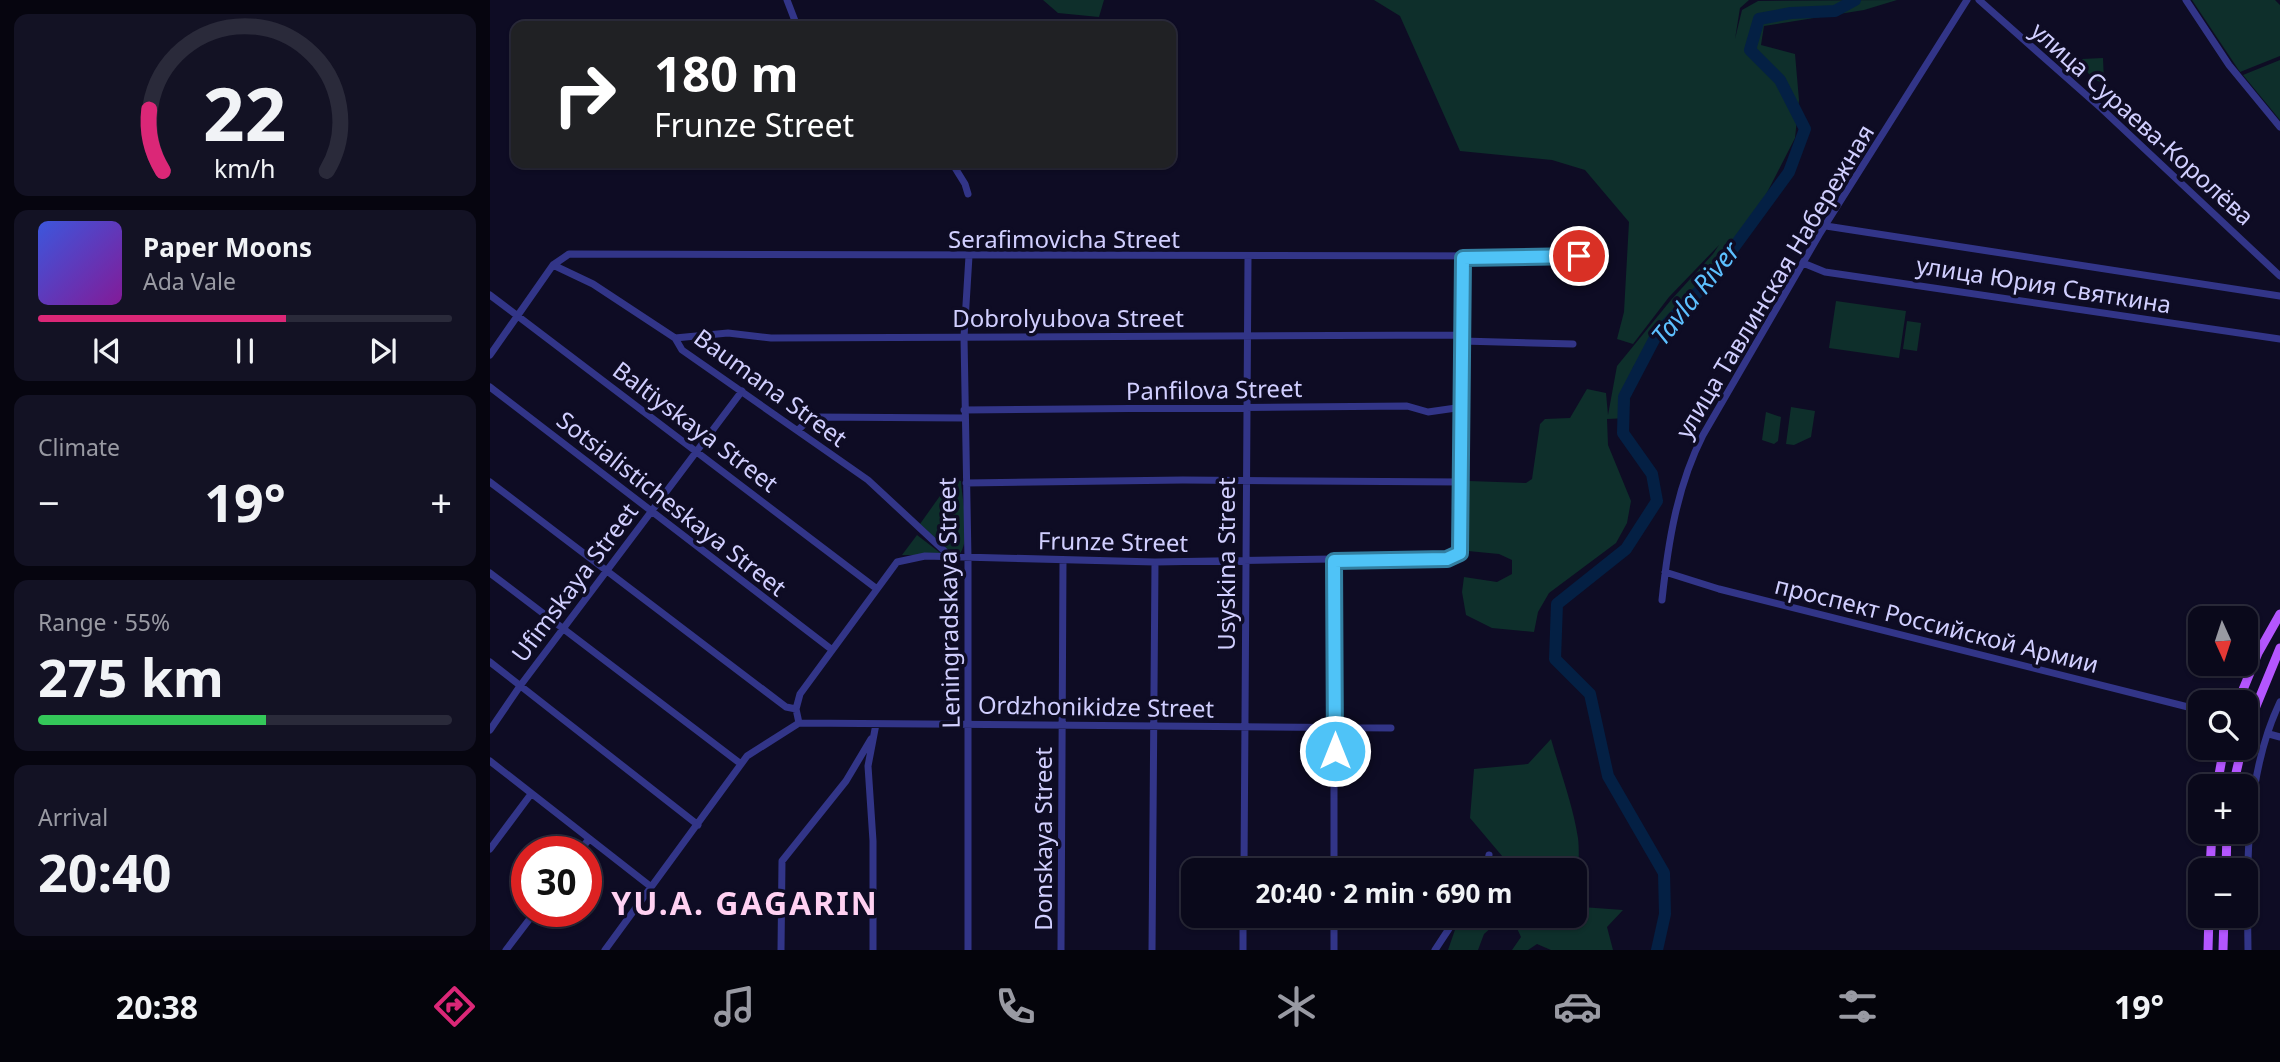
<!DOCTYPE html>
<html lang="en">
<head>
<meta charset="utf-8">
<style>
  :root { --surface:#0a091b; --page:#131224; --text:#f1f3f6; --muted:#999aa3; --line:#2a2a3a; --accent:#db2777 }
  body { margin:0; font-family:"Noto Sans",sans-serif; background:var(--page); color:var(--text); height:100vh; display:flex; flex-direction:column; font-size:26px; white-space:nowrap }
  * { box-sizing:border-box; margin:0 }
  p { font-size:23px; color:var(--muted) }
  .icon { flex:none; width:38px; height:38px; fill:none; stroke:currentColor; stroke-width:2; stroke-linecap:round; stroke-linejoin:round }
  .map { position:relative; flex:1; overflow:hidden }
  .details { display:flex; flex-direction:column; gap:14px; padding:14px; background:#06050f; width:490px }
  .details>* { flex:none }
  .hud { position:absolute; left:21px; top:21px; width:665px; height:147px; border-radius:14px; box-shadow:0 2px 5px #0004,0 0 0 2px var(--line); background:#202124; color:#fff; overflow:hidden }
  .needle { width:46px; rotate:177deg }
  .fabs { position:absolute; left:1698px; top:606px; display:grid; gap:14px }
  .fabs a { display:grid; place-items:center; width:70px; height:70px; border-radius:14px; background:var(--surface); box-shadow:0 2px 5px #0004,0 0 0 2px var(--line); font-size:35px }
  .speed { position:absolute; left:21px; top:836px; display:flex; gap:14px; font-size:35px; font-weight:700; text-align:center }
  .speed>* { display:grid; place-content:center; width:91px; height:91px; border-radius:50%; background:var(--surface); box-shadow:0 2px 5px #0004,0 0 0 2px var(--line); line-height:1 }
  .speed .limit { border:10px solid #d22; background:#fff; color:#111 }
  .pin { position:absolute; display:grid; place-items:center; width:60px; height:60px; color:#fff; margin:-30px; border:4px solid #fff; border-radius:50%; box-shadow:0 2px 7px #0007 }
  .me { position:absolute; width:77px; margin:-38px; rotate:0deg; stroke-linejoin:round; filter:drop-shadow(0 0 5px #0008) }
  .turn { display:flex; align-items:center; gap:24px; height:147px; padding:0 28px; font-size:32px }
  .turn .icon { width:91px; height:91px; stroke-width:2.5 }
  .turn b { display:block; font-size:49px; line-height:60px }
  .big { font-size:52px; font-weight:700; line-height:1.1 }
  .details .tile { flex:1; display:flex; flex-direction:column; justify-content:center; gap:10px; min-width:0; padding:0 24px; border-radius:14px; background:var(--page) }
  .details .dial { align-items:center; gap:0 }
  .dial svg { height:182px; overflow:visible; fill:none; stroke:var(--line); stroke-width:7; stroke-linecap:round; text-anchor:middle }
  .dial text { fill:var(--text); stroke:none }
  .song { display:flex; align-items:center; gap:21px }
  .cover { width:84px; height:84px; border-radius:10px; background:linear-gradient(135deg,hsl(230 70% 55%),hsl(290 70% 35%)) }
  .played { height:7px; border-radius:4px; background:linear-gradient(90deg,var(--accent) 60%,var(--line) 60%) }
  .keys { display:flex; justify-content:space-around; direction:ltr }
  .heat { display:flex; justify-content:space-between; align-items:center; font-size:38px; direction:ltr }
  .charge { height:10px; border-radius:5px; background:linear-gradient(90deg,#34c759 55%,var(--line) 0) }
  .trip { position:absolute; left:691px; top:858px; width:406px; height:70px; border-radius:14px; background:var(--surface); box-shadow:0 2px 5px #0004,0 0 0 2px var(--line); font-weight:700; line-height:70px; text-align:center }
  .dock { display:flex; height:112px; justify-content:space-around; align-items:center; background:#04040b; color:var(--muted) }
  .dock .icon { width:49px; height:49px }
  .dock .selected { color:var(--accent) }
  .dock b { font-size:32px; color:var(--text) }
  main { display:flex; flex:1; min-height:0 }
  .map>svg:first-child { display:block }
  .green { fill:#0e2f2b }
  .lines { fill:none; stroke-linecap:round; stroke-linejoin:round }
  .river { stroke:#042044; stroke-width:12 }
  .minor { stroke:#323588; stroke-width:7 }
  .major { stroke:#b456ff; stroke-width:9 }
  .route-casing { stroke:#337fa1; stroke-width:18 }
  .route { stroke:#4fc3f7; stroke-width:12 }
  .labels { text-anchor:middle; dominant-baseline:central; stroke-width:7; stroke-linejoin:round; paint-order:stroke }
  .street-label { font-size:24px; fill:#d1cfff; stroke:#0e0c24 }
  .water-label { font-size:26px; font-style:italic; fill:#5dc0ff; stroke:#0e0c24 }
  .district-label { font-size:32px; font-weight:bold; letter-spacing:2px; fill:#ffd1f2; stroke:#0e0c24 }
</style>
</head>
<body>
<main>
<section class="details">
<div class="tile dial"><svg viewBox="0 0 100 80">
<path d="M14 69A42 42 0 1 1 86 69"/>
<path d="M14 69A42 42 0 0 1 8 42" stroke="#db2777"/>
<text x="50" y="56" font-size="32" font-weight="700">22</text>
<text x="50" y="72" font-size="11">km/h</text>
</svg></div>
<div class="tile">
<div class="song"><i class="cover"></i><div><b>Paper Moons</b><p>Ada Vale</p></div></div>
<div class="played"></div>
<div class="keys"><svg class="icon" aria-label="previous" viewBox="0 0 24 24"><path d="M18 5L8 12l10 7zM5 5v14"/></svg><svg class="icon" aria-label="pause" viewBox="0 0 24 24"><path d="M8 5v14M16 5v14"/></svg><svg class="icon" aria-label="next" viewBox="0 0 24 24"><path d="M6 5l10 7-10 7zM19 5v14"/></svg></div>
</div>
<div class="tile"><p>Climate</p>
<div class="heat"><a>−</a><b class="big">19°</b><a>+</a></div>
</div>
<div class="tile"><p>Range · 55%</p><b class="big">275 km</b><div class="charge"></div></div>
<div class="tile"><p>Arrival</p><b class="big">20:40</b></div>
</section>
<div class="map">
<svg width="1790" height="950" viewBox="0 0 1790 950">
  <rect width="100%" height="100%" fill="#0e0c24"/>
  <path class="green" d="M553,0H614L609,17L568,13Z
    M884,0H1259L1250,8L1245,39L1252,10L1268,1L1407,0L1374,10L1274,26L1271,45L1305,54L1309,100L1305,138L1246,253L1143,367L1138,418L1117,419L1118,445L1141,501L1137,523L1126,543L1059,593L1048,612L1044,632L1002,628L976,615L972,592L974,577L1007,582L1022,574V560L1009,554L978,551L979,481L1036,483L1042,479L1050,424L1055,419L1080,418L1097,389L1116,393L1118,415L1127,366L1181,300L1223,254L1229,245L1179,297L1143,344L1127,339L1134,312L1139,222L1095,170L1062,160L970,151L910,16Z
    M1702,0H1785L1790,5V56L1750,72Z
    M1613,58L1614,82C1604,83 1593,69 1592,59Z
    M1790,60V120L1753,75Z
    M1346,301L1416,311L1409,358L1339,348Z
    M1417,321L1431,323L1427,351L1413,349Z
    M1301,407L1325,411L1321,437L1304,445L1296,444Z
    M1276,412L1291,417L1288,441L1284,444L1272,440Z
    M462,479L471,481C472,500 482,539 469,555L461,553L430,524Z
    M427,535L453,555H412Z
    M1061,739C1070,771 1083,805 1088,838C1091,866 1084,879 1092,907L1133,910L1117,927L1123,950H1061L1047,944L1038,950H1022L1031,937L1024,922L1013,917L994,934L988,950H958L967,924L981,915H1085V870H1018V863L980,818L984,769L1038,764Z"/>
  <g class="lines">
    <path class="river" d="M1167,950L1175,914L1174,873L1118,776L1100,694L1065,659L1067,604L1136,549L1167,501L1162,474L1133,433L1134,397L1167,334L1220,280L1299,172L1315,129L1290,80L1260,50L1269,19L1301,13L1345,11L1365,0"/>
    <path class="minor" d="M297,0L307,26
      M1489,0L1612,109L1790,276
      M1696,0L1739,65L1790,127
      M462,163L475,184L478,194
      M1336,226L1790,296
      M1313,263L1335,272L1790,339
      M63,265L103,284L185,338L192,350L378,480L463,559
      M0,295L387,589
      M185,338L238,333L281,338L972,335
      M972,341L1083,344
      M0,355L63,265L79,254L1089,256
      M0,387L341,649
      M474,410L917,406L938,412L973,407
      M308,430L322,417L474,418
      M0,482L296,707L306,709
      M476,483L693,480L971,482
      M1175,572L1229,589L1710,710
      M0,573L251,764
      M1172,600C1178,543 1187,486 1213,435L1329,235L1477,0
      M0,662L208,825
      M309,723L901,728
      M0,730L30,686L252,391
      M1779,734L1790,737
      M0,761L160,886
      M0,849L41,794
      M89,852L99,839
      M754,870L758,258
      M844,870V561
      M996,870L999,855
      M16,950L45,912
      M115,950L257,756L309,723L306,709L310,694L407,562L435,556L665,562L967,557L971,548L973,258
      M291,950L292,861L356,781L381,739
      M383,950V841L378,766L386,724
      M478,950V559L474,337L479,256
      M571,950L573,560
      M662,950L665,562
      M753,950V915
      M844,950V915
      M945,950L968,915
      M1758,950C1757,869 1754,777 1790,702"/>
    <path class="major" d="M1748,702L1768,653L1790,614
      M1755,733L1790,648
      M1727,786L1734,747
      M1743,786L1752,747
      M1720,870L1722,831
      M1736,870L1737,831
      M1718,950L1719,915
      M1733,950L1734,915"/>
  </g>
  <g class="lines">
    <defs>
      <path id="route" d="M845,751L844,561L957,559L970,553L973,258L1089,256"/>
    </defs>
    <use href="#route" class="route-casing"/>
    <use href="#route" class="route"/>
  </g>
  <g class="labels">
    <g class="street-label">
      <text transform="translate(1653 123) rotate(42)">улица Сураева-Королёва</text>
      <text x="574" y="238">Serafimovicha Street</text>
      <text transform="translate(1284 281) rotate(-59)">улица Тавлинская Набережная</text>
      <text transform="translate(1554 284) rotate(9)">улица Юрия Святкина</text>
      <text x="578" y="317">Dobrolyubova Street</text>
      <text transform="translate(281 387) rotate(36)">Baumana Street</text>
      <text transform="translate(724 389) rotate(-1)">Panfilova Street</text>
      <text transform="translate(206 426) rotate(37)">Baltiyskaya Street</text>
      <text transform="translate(182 503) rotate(38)">Sotsialisticheskaya Street</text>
      <text transform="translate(623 541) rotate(1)">Frunze Street</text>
      <text transform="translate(735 564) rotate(-90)">Usyskina Street</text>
      <text transform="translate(84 582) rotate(-53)">Ufimskaya Street</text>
      <text transform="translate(458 603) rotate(-91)">Leningradskaya Street</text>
      <text transform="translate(1447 624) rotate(14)">проспект Российской Армии</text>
      <text transform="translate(606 706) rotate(1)">Ordzhonikidze Street</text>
      <text transform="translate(552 839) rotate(-90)">Donskaya Street</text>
    </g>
    <g class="water-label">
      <text transform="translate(1205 293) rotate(-51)">Tavla River</text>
    </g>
    <g class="district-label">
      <text x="255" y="902">YU.A. GAGARIN</text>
    </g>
  </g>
</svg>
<div class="fabs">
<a><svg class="needle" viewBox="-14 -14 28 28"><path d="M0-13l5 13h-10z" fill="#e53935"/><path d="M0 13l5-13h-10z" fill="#999aa3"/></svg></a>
<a><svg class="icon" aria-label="search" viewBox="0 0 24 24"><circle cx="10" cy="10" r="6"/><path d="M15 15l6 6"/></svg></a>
<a>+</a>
<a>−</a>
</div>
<div class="speed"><div class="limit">30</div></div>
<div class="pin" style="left:1089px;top:256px;background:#d93025"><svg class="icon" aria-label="arrive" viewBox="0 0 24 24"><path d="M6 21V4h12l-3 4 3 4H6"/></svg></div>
<svg class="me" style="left:845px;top:751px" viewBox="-20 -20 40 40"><circle r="17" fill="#4fc3f7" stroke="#fff" stroke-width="3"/><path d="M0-11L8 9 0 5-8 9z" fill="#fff"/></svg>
<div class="trip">20:40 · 2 min · 690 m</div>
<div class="hud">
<div class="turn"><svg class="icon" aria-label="right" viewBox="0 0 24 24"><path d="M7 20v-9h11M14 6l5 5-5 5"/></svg><div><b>180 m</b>Frunze Street</div></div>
</div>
</div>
</main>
<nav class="dock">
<b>20:38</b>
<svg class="icon selected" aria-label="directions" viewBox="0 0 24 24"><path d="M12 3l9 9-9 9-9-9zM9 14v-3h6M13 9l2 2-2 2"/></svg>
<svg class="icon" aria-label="music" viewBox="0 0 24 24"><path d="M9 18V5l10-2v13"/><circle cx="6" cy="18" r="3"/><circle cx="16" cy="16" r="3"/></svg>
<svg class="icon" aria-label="phone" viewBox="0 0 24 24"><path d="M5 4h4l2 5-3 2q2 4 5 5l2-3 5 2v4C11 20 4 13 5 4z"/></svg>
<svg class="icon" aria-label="climate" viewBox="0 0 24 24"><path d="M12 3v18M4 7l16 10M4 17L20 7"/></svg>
<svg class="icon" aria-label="car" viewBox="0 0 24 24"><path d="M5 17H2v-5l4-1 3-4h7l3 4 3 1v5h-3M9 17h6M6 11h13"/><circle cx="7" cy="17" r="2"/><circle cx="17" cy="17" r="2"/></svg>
<svg class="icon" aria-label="filters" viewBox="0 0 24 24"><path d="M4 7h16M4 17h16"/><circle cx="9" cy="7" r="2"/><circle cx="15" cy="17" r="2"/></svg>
<b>19°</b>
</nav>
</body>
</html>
